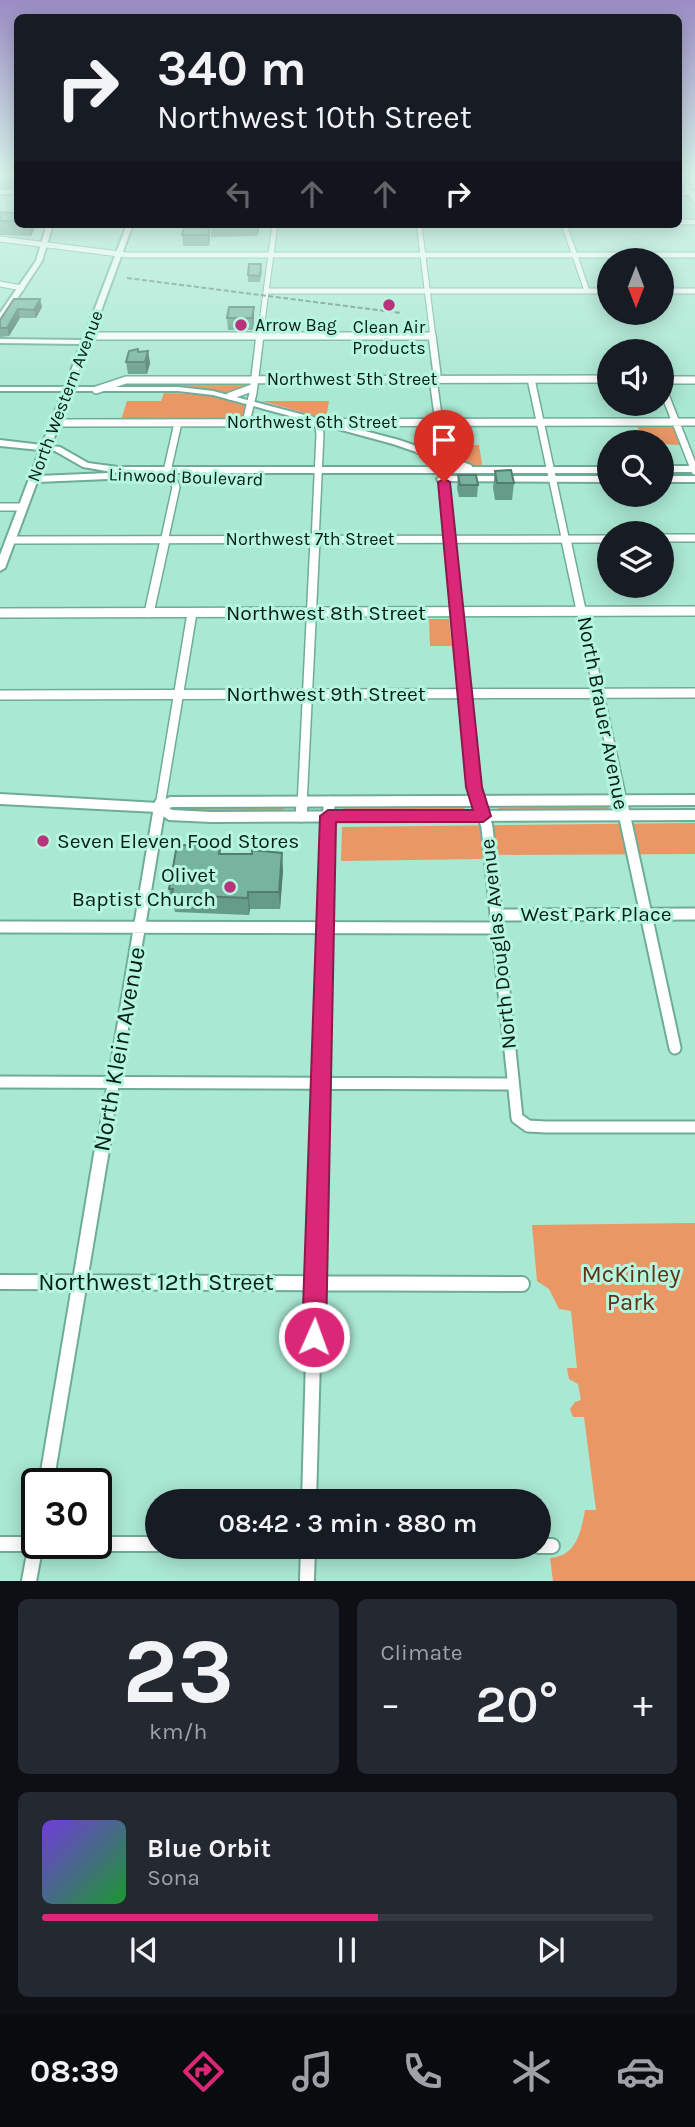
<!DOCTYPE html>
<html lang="en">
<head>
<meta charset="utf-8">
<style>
  :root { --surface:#171b24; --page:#242831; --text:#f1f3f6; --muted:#9ea1a6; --line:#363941; --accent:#db2777 }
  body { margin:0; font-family:Karla,sans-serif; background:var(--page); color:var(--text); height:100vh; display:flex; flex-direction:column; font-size:26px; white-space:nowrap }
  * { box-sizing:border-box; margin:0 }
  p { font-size:23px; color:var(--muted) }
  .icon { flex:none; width:38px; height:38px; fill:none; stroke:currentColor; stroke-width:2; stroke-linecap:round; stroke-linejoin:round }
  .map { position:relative; height:1581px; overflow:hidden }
  .details { display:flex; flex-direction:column; gap:18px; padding:18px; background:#0d0f14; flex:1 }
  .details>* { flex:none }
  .banner { position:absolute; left:14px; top:14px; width:668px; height:214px; border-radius:10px; box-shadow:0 4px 18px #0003; background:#171b24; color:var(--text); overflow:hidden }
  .needle { width:46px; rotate:180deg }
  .tools { position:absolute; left:597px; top:248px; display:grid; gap:14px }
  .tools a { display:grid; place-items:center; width:77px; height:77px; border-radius:50%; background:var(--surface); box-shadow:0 4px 18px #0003; font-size:35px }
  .speed { position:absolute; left:21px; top:1468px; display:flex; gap:14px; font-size:35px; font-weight:700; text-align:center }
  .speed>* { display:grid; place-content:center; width:91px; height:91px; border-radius:50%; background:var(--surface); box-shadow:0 4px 18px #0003; line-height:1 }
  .speed .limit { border:4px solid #111; border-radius:10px; background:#fff; color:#111 }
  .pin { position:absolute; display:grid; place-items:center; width:60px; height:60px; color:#fff; margin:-72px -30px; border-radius:50% 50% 50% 0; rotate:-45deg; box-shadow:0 0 7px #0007 }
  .pin .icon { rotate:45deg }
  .me { position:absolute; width:77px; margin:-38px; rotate:2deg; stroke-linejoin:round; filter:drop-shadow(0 0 5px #0008) }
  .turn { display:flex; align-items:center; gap:24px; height:147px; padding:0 28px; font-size:32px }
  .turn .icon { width:91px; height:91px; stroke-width:2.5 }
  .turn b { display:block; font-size:49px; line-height:60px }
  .lanes { display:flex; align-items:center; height:66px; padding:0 28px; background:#0003; justify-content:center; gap:35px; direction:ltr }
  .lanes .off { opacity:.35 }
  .big { font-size:52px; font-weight:600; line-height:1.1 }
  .details .tile { flex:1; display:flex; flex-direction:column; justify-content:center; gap:10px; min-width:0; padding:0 24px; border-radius:10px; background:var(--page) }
  .details .dial { align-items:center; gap:0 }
  .dial b { font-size:91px; line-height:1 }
  .song { display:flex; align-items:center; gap:21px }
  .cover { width:84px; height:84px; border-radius:10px; background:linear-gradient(135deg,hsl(260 70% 55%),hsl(130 70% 35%)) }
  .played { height:7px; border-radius:4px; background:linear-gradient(90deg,var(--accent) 55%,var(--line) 55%) }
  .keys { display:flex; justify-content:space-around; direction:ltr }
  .heat { display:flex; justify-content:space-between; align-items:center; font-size:38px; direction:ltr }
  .details .tiles { flex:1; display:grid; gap:18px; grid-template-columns:1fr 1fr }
  .tile:last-child { grid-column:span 2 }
  .trip { position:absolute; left:145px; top:1489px; width:406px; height:70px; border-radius:35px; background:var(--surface); box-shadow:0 4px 18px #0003; font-weight:600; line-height:70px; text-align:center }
  .tab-bar { display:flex; height:112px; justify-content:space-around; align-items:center; background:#090b0e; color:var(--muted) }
  .tab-bar .icon { width:49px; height:49px }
  .tab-bar .on { color:var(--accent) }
  .tab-bar b { font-size:32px; color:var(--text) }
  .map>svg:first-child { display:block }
  .green { fill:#e99765 }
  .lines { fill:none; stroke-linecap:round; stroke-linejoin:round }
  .minor-far4-casing { stroke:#6eac97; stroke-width:7 }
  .minor-far3-casing { stroke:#6eac97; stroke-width:10 }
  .minor-far2-casing { stroke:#6eac97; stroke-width:12 }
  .minor-far1-casing { stroke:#6eac97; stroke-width:15 }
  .minor-casing { stroke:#6eac97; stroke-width:18 }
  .major-casing { stroke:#6eac97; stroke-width:4 }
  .minor-far4 { stroke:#fff; stroke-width:5 }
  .minor-far3 { stroke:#fff; stroke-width:7 }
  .minor-far2 { stroke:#fff; stroke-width:9 }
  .minor-far1 { stroke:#fff; stroke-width:11 }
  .minor { stroke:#fff; stroke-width:14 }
  .major { fill:#fff; fill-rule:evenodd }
  .rail { stroke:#598677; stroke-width:2; stroke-dasharray:5 2.5; stroke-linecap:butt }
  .wall { fill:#659b89 }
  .shaded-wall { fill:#537e6f }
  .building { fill:#76b49f; stroke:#537e6f; stroke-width:2 }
  .route { fill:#db2777; stroke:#8e194d; stroke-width:2 }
  .poi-dot { fill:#b7347c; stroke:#b6f6df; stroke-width:2.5 }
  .labels { text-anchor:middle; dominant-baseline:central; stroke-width:6; stroke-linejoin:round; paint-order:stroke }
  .far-poi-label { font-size:18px; fill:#051e17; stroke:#b6f6df; text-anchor:start }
  .far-street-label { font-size:18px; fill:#051e17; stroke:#b6f6df }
  .street-label { font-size:21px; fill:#051e17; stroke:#b6f6df }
  .poi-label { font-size:21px; fill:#051e17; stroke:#b6f6df; text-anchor:start }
  .near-street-label { font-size:24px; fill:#051e17; stroke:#b6f6df }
  .near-park-label { font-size:24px; fill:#603214; stroke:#b6f6df }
</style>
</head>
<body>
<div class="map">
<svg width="695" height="1581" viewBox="0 0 695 1581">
  <rect width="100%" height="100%" fill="#a9e8d2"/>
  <path class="green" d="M120,382H250L249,387L232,393L179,387L111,386Z
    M164,393L200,394L242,403L245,406L242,420H121L127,401H161Z
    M262,401H329L326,419Z
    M636,423L672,424L680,445L643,443Z
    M479,445L482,464L478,467L449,456L445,446Z
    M429,619H449L452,646H430Z
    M462,805L465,808L462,811H346L343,808Z
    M603,805L609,807L607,810L502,811L498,808Z
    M278,806L284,807L283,811H176L174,808Z
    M695,823V854L483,855L482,859L341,861L342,827Z
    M695,1223V1581H553L550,1558C577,1556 581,1531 585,1510H596L584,1417H573L570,1409L575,1402L581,1400L578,1384L569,1379L567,1368H577L571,1311L559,1309L549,1289L537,1281L532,1225Z"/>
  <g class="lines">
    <defs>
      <path id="minor-far4" d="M681,177L695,200
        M679,222H695
        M419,224L433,337
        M564,224L587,291
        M0,239L127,255H695
        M0,284L22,288
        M266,291H609
        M662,291H695
        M88,336H432
        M260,337L275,224"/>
      <path id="minor-far3" d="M432,335L437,374L434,386L444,459
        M88,336H432
        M531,379L566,542
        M662,380H695
        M662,387L695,471
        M96,390L126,380L609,379
        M230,396L252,388
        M246,422L253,393L260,335
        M55,423L695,422
        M419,450L435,447L440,439
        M442,471L449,542
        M0,507H23
        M662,538H695
        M11,540L609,539
        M164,542L176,487L168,467L178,423
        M315,542L320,434L318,421"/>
      <path id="minor-far2" d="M449,540L474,787L480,806
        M566,540L623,806
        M0,613L695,611
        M149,613L165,540
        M0,695L695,693
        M160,806L192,613
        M302,806L315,540
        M329,806V801"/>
      <path id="minor-far1" d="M480,804L487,827L517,1118L528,1126L546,1127H695
        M622,804L675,1048
        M301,816L302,804
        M497,915L695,914
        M0,927L496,928
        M0,1082L512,1084
        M103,1145L160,804
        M319,1145L329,804"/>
      <path id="minor" d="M0,1282L522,1284
        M46,1484L103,1143
        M309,1502L319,1143
        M0,1544H158
        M539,1546H552
        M29,1581L37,1538
        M307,1581L308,1547"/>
      <path id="major" d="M0,190H18V194H0Z
        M679,191H695V195H679Z
        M47,224H53L42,261L3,320H0V313L36,261Z
        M127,224H133L73,387H178L213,391L399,440L471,465L472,467H609V473H118L83,467L55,451H49L39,476L108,473L112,476L108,479L37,482L5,568L0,571V555L40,450L0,446V440L42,445L63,391H0V387H65L81,344L0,343V339L83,340ZM71,391H178L213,395L393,444L460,467H118L88,463L60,447L51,446Z
        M662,466H695V472H662Z
        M441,476H609V482L438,481L437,479Z
        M662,476H695V482H662Z
        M0,794L158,803L170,797L695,795V805L172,807L169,808L172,810L211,812L695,810V820L211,822L169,820L157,812L0,804Z"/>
    </defs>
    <use href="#minor-far4" class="minor-far4-casing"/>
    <use href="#minor-far3" class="minor-far3-casing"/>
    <use href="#minor-far2" class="minor-far2-casing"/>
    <use href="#minor-far1" class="minor-far1-casing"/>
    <use href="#minor" class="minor-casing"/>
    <use href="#major" class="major-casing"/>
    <use href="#minor-far4" class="minor-far4"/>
    <use href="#minor-far3" class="minor-far3"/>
    <use href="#minor-far2" class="minor-far2"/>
    <use href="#minor-far1" class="minor-far1"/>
    <use href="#minor" class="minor"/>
    <use href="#major" class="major"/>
    <path class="rail" d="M127,278L401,313"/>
  </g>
  <path class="wall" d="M0,177H18V189H0Z
    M0,212L15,213L18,212V224H37L31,236L0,235Z
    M210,226H260L257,236L211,237Z
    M209,228L210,239L209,246H183L182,235Z
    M262,270L260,282H248V275Z
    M14,299H40L42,307L36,318H20L9,336L0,337V320Z
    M254,307V318L253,330H228L227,318Z
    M148,351L150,363L147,374H128L126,362L139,352Z
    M495,471L514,483L512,500H495L493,488Z
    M458,475L478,485L477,497H459L457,488Z
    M220,846L221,854L283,870L280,909H250L249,915L175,912L174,907H172L169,889Z"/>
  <path class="shaded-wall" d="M28,224H37L31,236Z
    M257,224H260V226L257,236Z
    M209,228L210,239L209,246L208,235Z
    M40,299L42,307L36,318L34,310Z
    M254,307V318L253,330L252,318Z
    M18,309L20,318L9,336L7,328Z
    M148,351L150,363L147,374L145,362Z
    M282,853L283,870L280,909L279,892Z
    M248,892L250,909L249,915L248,898Z"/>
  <path class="building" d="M0,212L15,213L18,212V221H0Z
    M210,224H257L256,226H210Z
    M184,228H209L208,235H182Z
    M249,264H261L260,276L248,275Z
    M14,299H40L34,310L18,309L7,328H0V320Z
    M229,307H254L252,318H227Z
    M138,349V352L148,351L145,362H126L129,351Z
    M511,470L514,483H497L495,471Z
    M458,475H476L478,485H460Z
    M177,845L220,846L219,854H252V850L282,853L279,892H248V898L172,895L173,889H169Z"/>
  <linearGradient id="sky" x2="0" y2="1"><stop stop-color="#9b8cc4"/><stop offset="0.44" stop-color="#d8f5eb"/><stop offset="1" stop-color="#d8f5eb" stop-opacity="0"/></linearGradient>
  <rect width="695" height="398" fill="url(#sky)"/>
  <path class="route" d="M444,479L450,482L482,787L491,816L483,822H336L326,1337L322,1346L314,1349L306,1346L302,1337L320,816L328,810H473L466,787L438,482Z"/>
  <g class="poi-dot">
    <circle cx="389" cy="305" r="7"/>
    <circle cx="241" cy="325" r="7"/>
    <circle cx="43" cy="841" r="7"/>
    <circle cx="230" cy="887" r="7"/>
  </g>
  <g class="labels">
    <g class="far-poi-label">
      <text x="255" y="325">Arrow Bag</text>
      <text x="389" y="327" text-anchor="middle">Clean Air<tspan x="389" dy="21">Products</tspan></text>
    </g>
    <g class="far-street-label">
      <text x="352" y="379">Northwest 5th Street</text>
      <text transform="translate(65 396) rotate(-69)">North Western Avenue</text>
      <text x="312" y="422">Northwest 6th Street</text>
      <text transform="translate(186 477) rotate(2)">Linwood Boulevard</text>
      <text x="310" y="539">Northwest 7th Street</text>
    </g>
    <g class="street-label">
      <text x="326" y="613">Northwest 8th Street</text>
      <text x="326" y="694">Northwest 9th Street</text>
      <text transform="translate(603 713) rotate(79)">North Brauer Avenue</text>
      <text x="596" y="914">West Park Place</text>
      <text transform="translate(498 944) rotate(-96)">North Douglas Avenue</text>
    </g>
    <g class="poi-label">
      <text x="57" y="841">Seven Eleven Food Stores</text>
      <text x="216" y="875" text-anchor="end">Olivet<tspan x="216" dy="24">Baptist Church</tspan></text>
    </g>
    <g class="near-street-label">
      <text transform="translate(119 1049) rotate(-80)">North Klein Avenue</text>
      <text x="156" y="1282">Northwest 12th Street</text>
    </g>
    <g class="near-park-label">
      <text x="631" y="1274">McKinley<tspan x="631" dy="28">Park</tspan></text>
    </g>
  </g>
</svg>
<div class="tools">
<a><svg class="needle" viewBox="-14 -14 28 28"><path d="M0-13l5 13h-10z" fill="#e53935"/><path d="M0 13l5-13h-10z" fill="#9ea1a6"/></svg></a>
<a><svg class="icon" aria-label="sound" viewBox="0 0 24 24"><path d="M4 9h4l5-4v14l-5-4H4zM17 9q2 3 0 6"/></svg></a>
<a><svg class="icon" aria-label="search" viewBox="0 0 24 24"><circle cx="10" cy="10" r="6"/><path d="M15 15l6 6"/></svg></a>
<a><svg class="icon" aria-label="layers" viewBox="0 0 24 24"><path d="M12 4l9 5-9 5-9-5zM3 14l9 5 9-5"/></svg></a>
</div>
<div class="speed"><div class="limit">30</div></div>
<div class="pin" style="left:444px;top:482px;background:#d93025"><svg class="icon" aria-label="arrive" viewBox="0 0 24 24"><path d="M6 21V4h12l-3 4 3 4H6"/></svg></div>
<svg class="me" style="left:314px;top:1337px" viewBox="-20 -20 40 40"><circle r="17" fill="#db2777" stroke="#fff" stroke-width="3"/><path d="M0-11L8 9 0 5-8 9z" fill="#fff"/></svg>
<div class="trip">08:42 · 3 min · 880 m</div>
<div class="banner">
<div class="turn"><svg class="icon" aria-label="right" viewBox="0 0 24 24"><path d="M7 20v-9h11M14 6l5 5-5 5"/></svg><div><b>340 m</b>Northwest 10th Street</div></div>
<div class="lanes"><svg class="icon off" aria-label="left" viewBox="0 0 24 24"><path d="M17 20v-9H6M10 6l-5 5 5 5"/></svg><svg class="icon off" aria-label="ahead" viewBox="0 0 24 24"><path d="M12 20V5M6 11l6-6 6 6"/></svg><svg class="icon off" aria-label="ahead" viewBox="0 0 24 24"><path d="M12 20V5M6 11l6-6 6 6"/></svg><svg class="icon" aria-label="right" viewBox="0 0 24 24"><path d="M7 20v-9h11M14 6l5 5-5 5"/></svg></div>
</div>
</div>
<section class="details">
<div class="tiles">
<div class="tile dial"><b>23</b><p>km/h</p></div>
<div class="tile"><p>Climate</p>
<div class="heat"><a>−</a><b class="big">20°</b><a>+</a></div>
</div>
<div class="tile">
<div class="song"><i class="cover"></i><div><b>Blue Orbit</b><p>Sona</p></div></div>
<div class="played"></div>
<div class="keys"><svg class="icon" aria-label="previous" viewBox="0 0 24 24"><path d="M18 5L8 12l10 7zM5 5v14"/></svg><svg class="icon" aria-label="pause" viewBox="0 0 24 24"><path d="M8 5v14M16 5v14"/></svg><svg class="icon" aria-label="next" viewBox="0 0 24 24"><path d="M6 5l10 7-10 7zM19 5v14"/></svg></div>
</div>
</div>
</section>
<nav class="tab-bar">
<b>08:39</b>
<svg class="icon on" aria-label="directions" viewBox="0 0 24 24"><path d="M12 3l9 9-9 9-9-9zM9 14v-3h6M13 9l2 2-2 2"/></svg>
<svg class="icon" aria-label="music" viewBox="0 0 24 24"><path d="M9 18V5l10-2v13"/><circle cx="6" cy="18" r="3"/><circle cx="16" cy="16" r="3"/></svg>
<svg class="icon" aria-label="phone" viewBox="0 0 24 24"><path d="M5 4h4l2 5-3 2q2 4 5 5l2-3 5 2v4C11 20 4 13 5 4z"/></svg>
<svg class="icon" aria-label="climate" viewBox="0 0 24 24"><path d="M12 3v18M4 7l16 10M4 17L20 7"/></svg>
<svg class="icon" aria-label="car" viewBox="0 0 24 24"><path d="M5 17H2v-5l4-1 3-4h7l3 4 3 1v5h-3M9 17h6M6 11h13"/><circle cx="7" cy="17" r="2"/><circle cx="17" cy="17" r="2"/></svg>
</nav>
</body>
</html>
